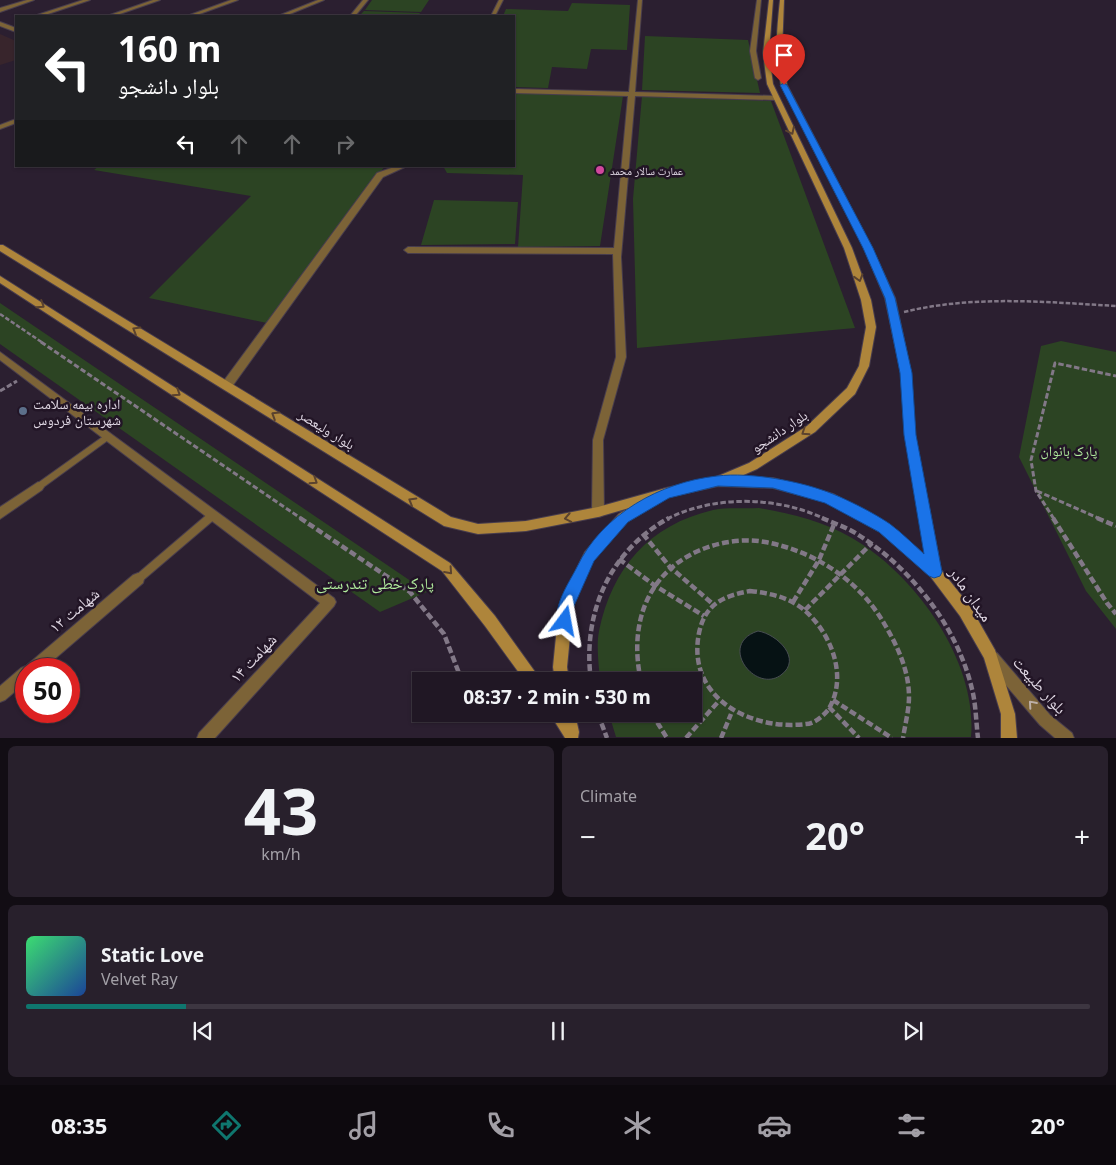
<!DOCTYPE html>
<html lang="en">
<head>
<meta charset="utf-8">
<style>
  :root { --surface:#201724; --page:#28202c; --text:#f1f3f6; --muted:#a29fa6; --line:#3d3641; --accent:#0f766e }
  body { margin:0; font-family:"Noto Sans","Noto Naskh Arabic",sans-serif; background:var(--page); color:var(--text); height:100vh; display:flex; flex-direction:column; font-size:19px; white-space:nowrap }
  * { box-sizing:border-box; margin:0 }
  p { font-size:16px; color:var(--muted) }
  .icon { flex:none; width:28px; height:28px; fill:none; stroke:currentColor; stroke-width:2; stroke-linecap:round; stroke-linejoin:round }
  .map { position:relative; height:738px; overflow:hidden }
  .details { display:flex; flex-direction:column; gap:8px; padding:8px; background:#120d14; flex:1 }
  .details>* { flex:none }
  .top-card { position:absolute; left:15px; top:15px; width:500px; height:152px; border-radius:0px; box-shadow:0 1px 4px #0004,0 0 0 1px var(--line); background:#202124; color:#fff; overflow:hidden }
  .speed { position:absolute; left:15px; top:658px; display:flex; gap:10px; font-size:25px; font-weight:700; text-align:center }
  .speed>* { display:grid; place-content:center; width:65px; height:65px; border-radius:50%; background:var(--surface); box-shadow:0 1px 4px #0004,0 0 0 1px var(--line); line-height:1 }
  .speed .limit { border:8px solid #d22; background:#fff; color:#111 }
  .pin { position:absolute; display:grid; place-items:center; width:42px; height:42px; color:#fff; margin:-51px -21px; border-radius:50% 50% 50% 0; rotate:-45deg; box-shadow:0 0 5px #0007 }
  .pin .icon { rotate:45deg }
  .me { position:absolute; width:55px; margin:-28px; rotate:13deg; stroke-linejoin:round; filter:drop-shadow(0 0 4px #0008) }
  .turn { display:flex; align-items:center; gap:18px; height:105px; padding:0 20px; font-size:22px }
  .turn .icon { width:65px; height:65px; stroke-width:2.5 }
  .turn b { display:block; font-size:35px; line-height:42px }
  .lanes { display:flex; align-items:center; height:48px; padding:0 20px; background:#0003; justify-content:center; gap:25px; direction:ltr }
  .lanes .off { opacity:.35 }
  .big { font-size:38px; font-weight:700; line-height:1.1 }
  .details .tile { flex:1; display:flex; flex-direction:column; justify-content:center; gap:8px; min-width:0; padding:0 18px; border-radius:8px; background:var(--page) }
  .details .dial { align-items:center; gap:0 }
  .dial b { font-size:65px; line-height:1 }
  .song { display:flex; align-items:center; gap:15px }
  .cover { width:60px; height:60px; border-radius:8px; background:linear-gradient(135deg,hsl(140 70% 55%),hsl(220 70% 35%)) }
  .played { height:5px; border-radius:2px; background:linear-gradient(90deg,var(--accent) 15%,var(--line) 15%) }
  .keys { display:flex; justify-content:space-around; direction:ltr }
  .heat { display:flex; justify-content:space-between; align-items:center; font-size:28px; direction:ltr }
  .details .tiles { flex:1; display:grid; gap:8px; grid-template-columns:1fr 1fr }
  .tile:last-child { grid-column:span 2 }
  .trip { position:absolute; left:412px; top:672px; width:290px; height:50px; border-radius:0px; background:var(--surface); box-shadow:0 1px 4px #0004,0 0 0 1px var(--line); font-weight:700; line-height:50px; text-align:center }
  .dock { display:flex; height:80px; justify-content:space-around; align-items:center; background:#0d090e; color:var(--muted) }
  .dock .icon { width:35px; height:35px }
  .dock .current { color:var(--accent) }
  .dock b { font-size:22px; color:var(--text) }
  .map>svg:first-child { display:block }
  .commercial { fill:#38252c }
  .green { fill:#2c4423; fill-rule:evenodd }
  .water { fill:#061214; stroke:#474d52 }
  .lines { fill:none; stroke-linecap:round; stroke-linejoin:round }
  .service-casing { stroke:#483d4d; stroke-width:2 }
  .minor-casing { stroke:#483d4d; stroke-width:2 }
  .tertiary-casing { stroke:#483d4d; stroke-width:2 }
  .secondary-casing { stroke:#483d4d; stroke-width:2 }
  .path-far2 { stroke:#827887; stroke-width:2.5; stroke-dasharray:4.5 2; stroke-linecap:butt }
  .path-far1 { stroke:#827887; stroke-width:3; stroke-dasharray:5.5 2.5; stroke-linecap:butt }
  .path { stroke:#827887; stroke-width:4.5; stroke-dasharray:7 3; stroke-linecap:butt }
  .service { fill:#7c6337; fill-rule:evenodd }
  .minor { fill:#7c6337; fill-rule:evenodd }
  .tertiary { fill:#7c6337; fill-rule:evenodd }
  .secondary { fill:#ae853b; fill-rule:evenodd }
  .oneway { stroke:#5a422e }
  .oneway2 { stroke:#bdafa7 }
  .route { fill:#1a73e8; stroke:#114b97 }
  .hotel-dot { fill:#d1479c; stroke:#221526; stroke-width:2 }
  .service-dot { fill:#5c6f8a; stroke:#221526; stroke-width:2 }
  .labels { text-anchor:middle; dominant-baseline:central; stroke-width:5; stroke-linejoin:round; paint-order:stroke }
  .far-poi-label { font-size:11px; fill:#e0d8e4; stroke:#221526; text-anchor:start }
  .poi-label { font-size:14px; fill:#e0d8e4; stroke:#221526; text-anchor:start }
  .street-label { font-size:14px; fill:#e0d8e4; stroke:#221526 }
  .park-label { font-size:14px; fill:#b1ed9d; stroke:#221526 }
  .near-park-label { font-size:16px; fill:#b1ed9d; stroke:#221526 }
  .near-street-label { font-size:16px; fill:#e0d8e4; stroke:#221526 }
</style>
</head>
<body>
<div class="map">
<svg width="1116" height="738" viewBox="0 0 1116 738">
  <rect width="100%" height="100%" fill="#2b1f30"/>
  <path class="commercial" d="M0,34L16,41V60L0,65Z"/>
  <path class="green" d="M372,0H429L421,12L365,10Z
    M572,3L630,5L627,50L591,49L587,69L552,67L548,88L514,87V16H503L506,9L568,11Z
    M364,11L420,13L418,16H359Z
    M645,36L748,40L760,93L642,90Z
    M514,93L623,96L600,246L518,247L523,175L447,173L443,166H514Z
    M642,96L771,101L855,328L637,348L633,199Z
    M99,166H385L267,323L149,298L251,196L94,170Z
    M434,200L518,202L515,244L421,245Z
    M0,303L427,592L380,612L0,344Z
    M1061,341L1116,352V629L1086,591L1019,457L1041,346Z
    M759,508C792,514 823,521 852,538C916,575 978,662 971,737H616L609,714H694V681H600C599,666 596,646 599,631C612,568 649,525 713,510C727,507 744,509 759,508ZM750,634L783,645C789,657 790,667 779,677L740,656C740,645 742,640 750,634Z"/>
  <path class="water" d="M758,631C777,634 803,659 781,675C755,694 717,644 758,631Z"/>
  <g class="lines">
    <defs>
      <path id="service" d="M108,433L111,434L112,436L111,438L41,489L38,490L35,489L34,487L35,485Z
        M213,511L216,512L217,515L216,518L141,582L138,583L135,582L134,579L135,576L210,512Z"/>
      <path id="minor" d="M83,0H90L42,16H34Z
        M153,0H160L114,16H107Z
        M231,0H238L194,16H187Z
        M318,0H324L285,16H278Z
        M363,0H368L355,16H350Z
        M499,0H503L495,16H491Z
        M638,0H642L635,92L776,96L779,98L776,100L635,96L621,257L626,357L603,440L604,512L602,516L598,517L594,516L592,512L593,440L616,357L613,254L408,253L404,250L408,247L614,248L628,96L514,93V89L629,92Z
        M757,0H761L756,51L761,78L758,80L755,78L750,51Z
        M0,22L16,28V32L0,26Z
        M16,119V123L0,129V125Z
        M397,166H407L383,177L231,388H223L222,385L223,382L377,173Z
        M0,352L334,598L336,602L334,606L215,738H197L199,733L320,603L0,360Z
        M38,482L42,484L44,487L42,490L0,519V507Z
        M138,573L143,575L144,579L143,583L43,669H26V682L5,700L0,702V686L21,668L26,666L133,575Z"/>
      <path id="tertiary" d="M27,0H34L0,12V8Z
        M992,651L997,653L1050,715L1072,733L1074,738H1055L1040,725L987,663L985,658L987,653Z"/>
      <path id="secondary" d="M769,0H773L769,53L773,84L852,248L871,300L876,327L869,366L855,394L815,432L757,469L739,477L773,478L833,494L888,524L926,556L905,435L901,373L885,298L864,248L781,85C774,57 777,29 780,0H784L782,53L787,85L872,248L895,298L911,373L915,435L941,570L970,606L995,650L1015,714L1017,738H1001V714L984,658L960,616L930,576L880,532L826,502L773,488L718,486L669,497L627,522L593,560L573,606L567,667L569,681H555L553,667L559,606L585,552L619,514L629,508L598,517L526,531L478,534L444,526L0,251V245H3L451,517L478,524L526,521L598,507L666,488L716,477L749,463L807,426L847,388L859,366L866,327L861,300L844,248L767,84L763,53Z
        M0,276L450,563L495,616L538,676L540,681H525L485,626L442,571L0,283Z
        M550,714H575L579,732L578,738H565Z"/>
    </defs>
    <use href="#service" class="service-casing"/>
    <use href="#minor" class="minor-casing"/>
    <use href="#tertiary" class="tertiary-casing"/>
    <use href="#secondary" class="secondary-casing"/>
    <path class="path-far2" d="M904,312C973,295 1046,302 1116,306
      M0,314L43,343"/>
    <path class="path-far1" d="M41,342L302,519
      M0,391L17,381
      M1037,491L1100,519
      M667,519C714,495 777,496 825,519
      M1054,519L1036,491L1031,460L1055,363L1116,376"/>
    <path class="path" d="M300,518L410,592L444,634L462,681
      M822,518C833,523 846,527 857,534C911,568 957,626 972,689C976,705 976,722 978,738
      M1053,518L1107,603L1116,614
      M1097,518L1116,526
      M643,534L670,567L714,605
      M619,559L654,585L704,616
      M750,591C769,593 788,597 803,609C831,632 849,677 828,710C823,716 814,724 806,724C751,731 686,698 699,633C705,604 723,596 750,591Z
      M793,602L819,560L835,522
      M805,610L872,543
      M591,681C582,614 609,551 669,518
      M641,681C629,627 645,575 698,551C719,542 742,538 765,542C815,551 860,581 885,625C898,647 909,671 909,697C909,710 905,725 903,738
      M833,700L892,738
      M829,707L859,738
      M598,714L607,738
      M652,714L667,738
      M686,738L718,702
      M721,738L731,714"/>
    <use href="#service" class="service"/>
    <use href="#minor" class="minor"/>
    <use href="#tertiary" class="tertiary"/>
    <use href="#secondary" class="secondary"/>
  </g>
  <defs><path id="oneway-chevron" d="M-2-3.5L2.5 0L-2 3.5" fill="none" stroke-width="1.6" stroke-linecap="round" stroke-linejoin="round" transform="scale(1.25)"/></defs>
  <g class="oneway">
    <use href="#oneway-chevron" transform="translate(791 131) rotate(64)"/>
    <use href="#oneway-chevron" transform="translate(859 278) rotate(73)"/>
    <use href="#oneway-chevron" transform="translate(41 305) rotate(33)"/>
    <use href="#oneway-chevron" transform="translate(136 330) rotate(-149)"/>
    <use href="#oneway-chevron" transform="translate(177 393) rotate(33)"/>
    <use href="#oneway-chevron" transform="translate(275 415) rotate(-148)"/>
    <use href="#oneway-chevron" transform="translate(805 432) rotate(146)"/>
    <use href="#oneway-chevron" transform="translate(314 481) rotate(33)"/>
    <use href="#oneway-chevron" transform="translate(412 501) rotate(-150)"/>
    <use href="#oneway-chevron" transform="translate(568 518) rotate(169)"/>
    <use href="#oneway-chevron" transform="translate(449 571) rotate(48)"/>
  </g>
  <use class="oneway2" href="#oneway-chevron" transform="translate(1032 704) rotate(-131)"/>
  <path class="route" d="M784,83L787,85L873,248L895,298L912,373L916,435L942,572L940,576L934,578L929,576L879,532L825,503L773,488L718,486L669,498L628,522L594,561L574,606L570,626L565,629L559,626C551,608 569,583 577,567C602,514 661,482 717,476C751,472 801,481 833,494C850,501 874,513 890,524C902,533 913,544 924,554L904,435L900,373L885,298L863,248L780,85Z"/>
  <circle class="hotel-dot" cx="600" cy="170" r="5"/>
  <circle class="service-dot" cx="23" cy="411" r="5"/>
  <g class="labels">
    <g class="far-poi-label">
      <text x="610" y="170">عمارت سالار محمد</text>
    </g>
    <g class="poi-label">
      <text x="33" y="403">اداره بیمه سلامت<tspan x="33" dy="16">شهرستان فردوس</tspan></text>
    </g>
    <g class="street-label">
      <text transform="translate(327 429) rotate(32)">بلوار ولیعصر</text>
      <text transform="translate(779 431) rotate(-34)">بلوار دانشجو</text>
    </g>
    <g class="park-label">
      <text x="1069" y="450">پارک بانوان</text>
    </g>
    <g class="near-park-label">
      <text x="375" y="583">پارک خطی تندرستی</text>
    </g>
    <g class="near-street-label">
      <text transform="translate(971 594) rotate(55)">میدان مادر</text>
      <text transform="translate(74 610) rotate(-40)">شهامت ۱۲</text>
      <text transform="translate(253 658) rotate(-47)">شهامت ۱۴</text>
      <text transform="translate(1040 685) rotate(48)">بلوار طبیعت</text>
    </g>
  </g>
</svg>
<div class="speed"><div class="limit">50</div></div>
<div class="pin" style="left:784px;top:85px;background:#d93025"><svg class="icon" aria-label="arrive" viewBox="0 0 24 24"><path d="M6 21V4h12l-3 4 3 4H6"/></svg></div>
<svg class="me" style="left:565px;top:621px" viewBox="-20 -20 40 40"><path d="M0-17L14 15 0 8-14 15z" fill="#1a73e8" stroke="#fff" stroke-width="4"/></svg>
<div class="trip">08:37 · 2 min · 530 m</div>
<div class="top-card">
<div class="turn"><svg class="icon" aria-label="left" viewBox="0 0 24 24"><path d="M17 20v-9H6M10 6l-5 5 5 5"/></svg><div><b>160 m</b>بلوار دانشجو</div></div>
<div class="lanes"><svg class="icon" aria-label="left" viewBox="0 0 24 24"><path d="M17 20v-9H6M10 6l-5 5 5 5"/></svg><svg class="icon off" aria-label="ahead" viewBox="0 0 24 24"><path d="M12 20V5M6 11l6-6 6 6"/></svg><svg class="icon off" aria-label="ahead" viewBox="0 0 24 24"><path d="M12 20V5M6 11l6-6 6 6"/></svg><svg class="icon off" aria-label="right" viewBox="0 0 24 24"><path d="M7 20v-9h11M14 6l5 5-5 5"/></svg></div>
</div>
</div>
<section class="details">
<div class="tiles">
<div class="tile dial"><b>43</b><p>km/h</p></div>
<div class="tile"><p>Climate</p>
<div class="heat"><a>−</a><b class="big">20°</b><a>+</a></div>
</div>
<div class="tile">
<div class="song"><i class="cover"></i><div><b>Static Love</b><p>Velvet Ray</p></div></div>
<div class="played"></div>
<div class="keys"><svg class="icon" aria-label="previous" viewBox="0 0 24 24"><path d="M18 5L8 12l10 7zM5 5v14"/></svg><svg class="icon" aria-label="pause" viewBox="0 0 24 24"><path d="M8 5v14M16 5v14"/></svg><svg class="icon" aria-label="next" viewBox="0 0 24 24"><path d="M6 5l10 7-10 7zM19 5v14"/></svg></div>
</div>
</div>
</section>
<nav class="dock">
<b>08:35</b>
<svg class="icon current" aria-label="directions" viewBox="0 0 24 24"><path d="M12 3l9 9-9 9-9-9zM9 14v-3h6M13 9l2 2-2 2"/></svg>
<svg class="icon" aria-label="music" viewBox="0 0 24 24"><path d="M9 18V5l10-2v13"/><circle cx="6" cy="18" r="3"/><circle cx="16" cy="16" r="3"/></svg>
<svg class="icon" aria-label="phone" viewBox="0 0 24 24"><path d="M5 4h4l2 5-3 2q2 4 5 5l2-3 5 2v4C11 20 4 13 5 4z"/></svg>
<svg class="icon" aria-label="climate" viewBox="0 0 24 24"><path d="M12 3v18M4 7l16 10M4 17L20 7"/></svg>
<svg class="icon" aria-label="car" viewBox="0 0 24 24"><path d="M5 17H2v-5l4-1 3-4h7l3 4 3 1v5h-3M9 17h6M6 11h13"/><circle cx="7" cy="17" r="2"/><circle cx="17" cy="17" r="2"/></svg>
<svg class="icon" aria-label="filters" viewBox="0 0 24 24"><path d="M4 7h16M4 17h16"/><circle cx="9" cy="7" r="2"/><circle cx="15" cy="17" r="2"/></svg>
<b>20°</b>
</nav>
</body>
</html>
